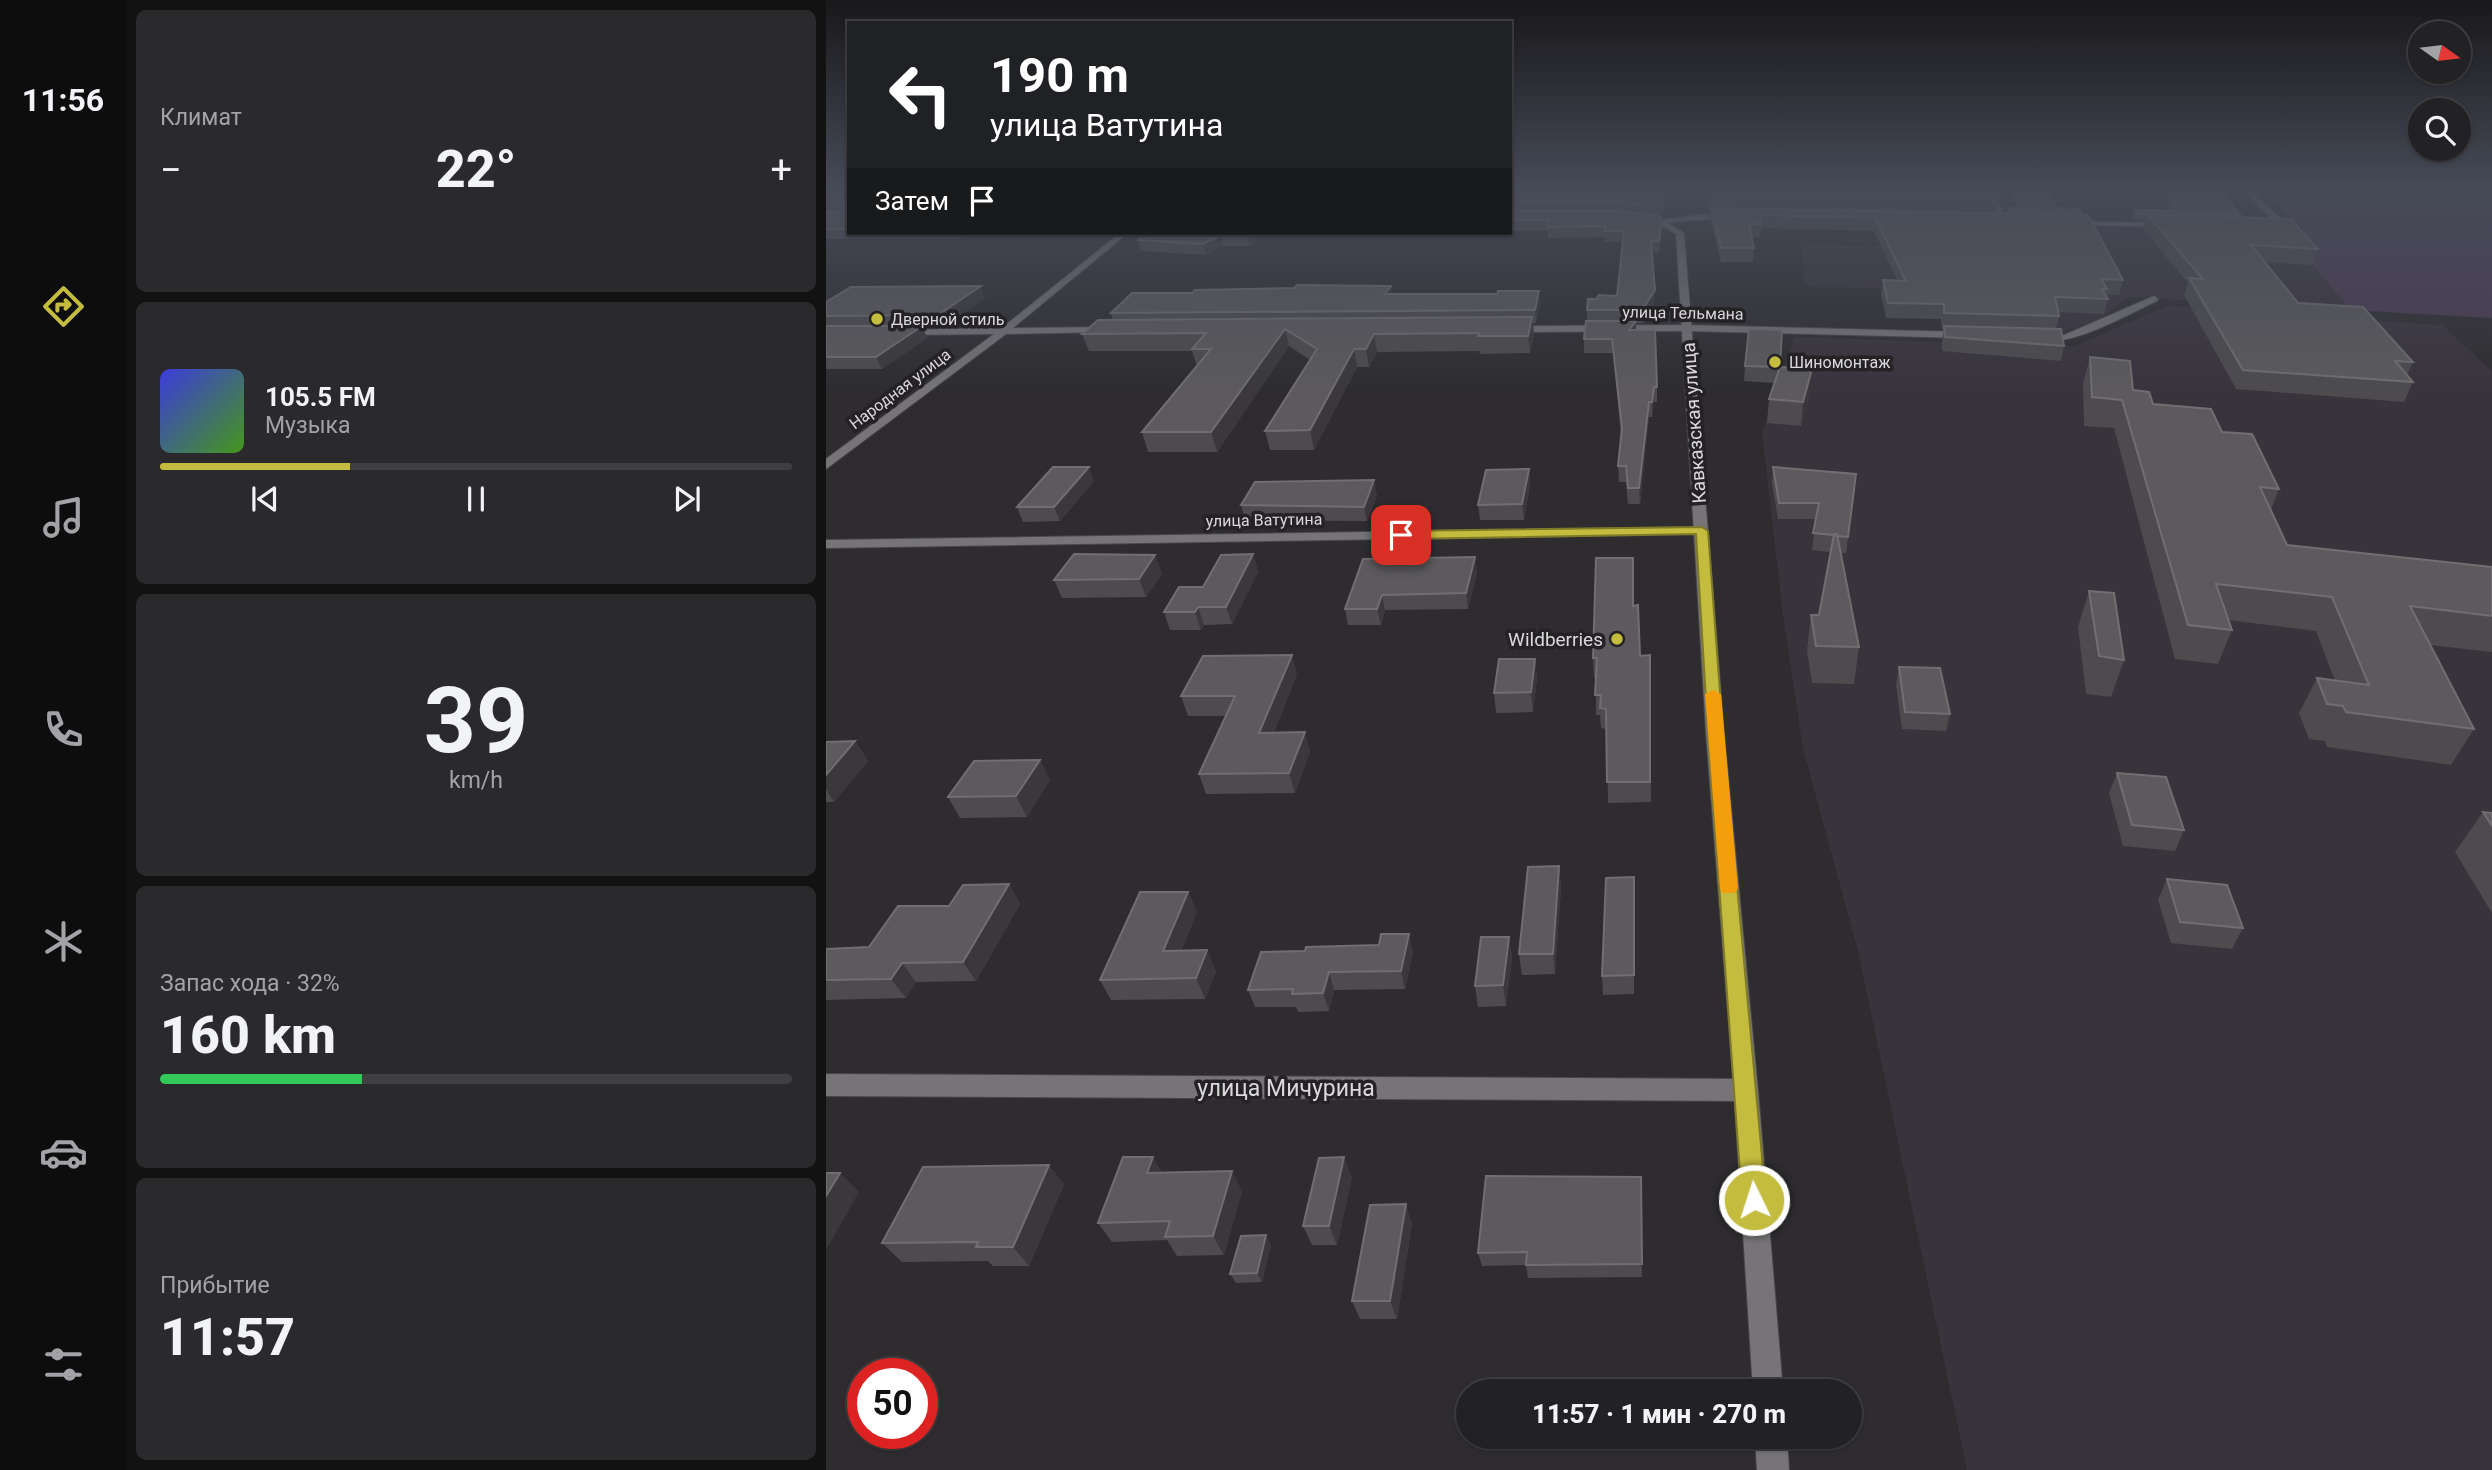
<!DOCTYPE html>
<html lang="ru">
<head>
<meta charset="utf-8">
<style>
  :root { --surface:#222123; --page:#2a292b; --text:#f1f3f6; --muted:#a2a3a6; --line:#3f3e41; --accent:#c4bc3e }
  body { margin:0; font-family:Roboto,sans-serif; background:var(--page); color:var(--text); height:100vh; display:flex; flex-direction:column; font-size:26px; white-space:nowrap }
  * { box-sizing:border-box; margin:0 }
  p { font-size:23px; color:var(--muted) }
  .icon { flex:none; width:38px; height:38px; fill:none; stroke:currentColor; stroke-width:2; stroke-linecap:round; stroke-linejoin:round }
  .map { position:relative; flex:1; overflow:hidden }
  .side { display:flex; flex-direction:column; gap:10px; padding:10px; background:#131213; width:700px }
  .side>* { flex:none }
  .banner { position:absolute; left:21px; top:21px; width:665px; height:214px; border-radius:0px; box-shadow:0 2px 5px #0004,0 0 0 2px var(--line); background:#202124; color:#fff; overflow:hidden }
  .needle { width:46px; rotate:104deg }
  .tools { position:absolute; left:1582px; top:21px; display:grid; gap:14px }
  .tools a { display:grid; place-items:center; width:63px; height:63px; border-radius:50%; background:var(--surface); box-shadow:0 2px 5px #0004,0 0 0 2px var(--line); font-size:35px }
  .speed { position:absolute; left:21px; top:1358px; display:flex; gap:14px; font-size:35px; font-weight:700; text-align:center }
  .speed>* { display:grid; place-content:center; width:91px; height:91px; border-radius:50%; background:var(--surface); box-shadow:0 2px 5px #0004,0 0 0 2px var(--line); line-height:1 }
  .speed .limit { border:10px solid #d22; background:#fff; color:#111 }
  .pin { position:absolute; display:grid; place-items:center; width:60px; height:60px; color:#fff; margin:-30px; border-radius:14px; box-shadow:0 4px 10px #0006 }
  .me { position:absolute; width:77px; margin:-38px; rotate:356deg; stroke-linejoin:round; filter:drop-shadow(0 0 5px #0008) }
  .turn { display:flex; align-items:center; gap:24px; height:147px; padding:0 28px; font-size:32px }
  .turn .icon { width:91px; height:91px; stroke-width:2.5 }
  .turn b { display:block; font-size:49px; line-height:60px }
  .then { display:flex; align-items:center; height:66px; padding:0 28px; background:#0003; gap:14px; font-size:26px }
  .big { font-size:52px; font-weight:800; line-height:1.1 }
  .side .tile { flex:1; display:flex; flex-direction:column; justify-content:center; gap:10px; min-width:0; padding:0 24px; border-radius:10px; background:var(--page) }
  .side .dial { align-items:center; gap:0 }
  .dial b { font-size:91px; line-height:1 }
  .song { display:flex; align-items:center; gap:21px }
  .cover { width:84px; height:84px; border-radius:10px; background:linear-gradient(135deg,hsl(240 70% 55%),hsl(100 70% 35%)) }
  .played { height:7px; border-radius:4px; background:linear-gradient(90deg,var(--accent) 30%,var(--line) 30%) }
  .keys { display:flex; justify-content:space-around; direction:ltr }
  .heat { display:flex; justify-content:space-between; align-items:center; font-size:38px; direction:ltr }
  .charge { height:10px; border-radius:5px; background:linear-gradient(90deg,#34c759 32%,var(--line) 0) }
  .trip { position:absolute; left:630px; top:1379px; width:406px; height:70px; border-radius:35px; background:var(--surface); box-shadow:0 2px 5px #0004,0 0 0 2px var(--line); font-weight:800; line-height:70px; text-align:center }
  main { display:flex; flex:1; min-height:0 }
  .tab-bar { display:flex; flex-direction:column; width:126px; justify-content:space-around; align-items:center; background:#0e0d0e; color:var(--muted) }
  .tab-bar .icon { width:49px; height:49px }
  .tab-bar .active { color:var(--accent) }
  .tab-bar b { font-size:32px; color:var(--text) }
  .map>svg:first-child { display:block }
  .built { fill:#39333c }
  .green { fill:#4b3a52 }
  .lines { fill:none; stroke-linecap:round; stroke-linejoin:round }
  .minor-casing { stroke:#49474a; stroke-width:2 }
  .secondary-casing { stroke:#49474a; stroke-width:2 }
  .minor { fill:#767477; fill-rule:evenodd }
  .secondary { fill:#767477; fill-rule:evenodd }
  .wall { fill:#4d4b4e }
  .shaded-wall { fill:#3a383b }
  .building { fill:#5c5a5d; stroke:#706e70; stroke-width:2 }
  .route { fill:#c4bc3e; stroke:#7f7a28; stroke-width:2 }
  .slow { fill:#f59e0b }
  .poi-dot { fill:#c4bc3e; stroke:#242225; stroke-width:2.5 }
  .labels { text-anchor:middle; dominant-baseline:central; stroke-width:7; stroke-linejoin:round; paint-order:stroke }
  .far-street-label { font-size:16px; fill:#dad8da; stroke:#242225 }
  .far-poi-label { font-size:16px; fill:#dad8da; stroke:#242225; text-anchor:start }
  .street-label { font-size:19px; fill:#dad8da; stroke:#242225 }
  .poi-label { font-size:19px; fill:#dad8da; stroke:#242225; text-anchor:end }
  .near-street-label { font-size:23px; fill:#dad8da; stroke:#242225 }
</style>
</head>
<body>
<main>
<nav class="tab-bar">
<b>11:56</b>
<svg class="icon active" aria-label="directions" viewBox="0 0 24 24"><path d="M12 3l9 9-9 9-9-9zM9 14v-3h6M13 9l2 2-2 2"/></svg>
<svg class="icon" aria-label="music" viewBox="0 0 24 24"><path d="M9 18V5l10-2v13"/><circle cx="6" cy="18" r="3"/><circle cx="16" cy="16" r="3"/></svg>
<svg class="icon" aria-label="phone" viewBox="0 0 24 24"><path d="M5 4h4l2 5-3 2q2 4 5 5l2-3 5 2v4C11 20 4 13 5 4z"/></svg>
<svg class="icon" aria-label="climate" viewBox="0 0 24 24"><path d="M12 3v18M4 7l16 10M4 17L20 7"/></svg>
<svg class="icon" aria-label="car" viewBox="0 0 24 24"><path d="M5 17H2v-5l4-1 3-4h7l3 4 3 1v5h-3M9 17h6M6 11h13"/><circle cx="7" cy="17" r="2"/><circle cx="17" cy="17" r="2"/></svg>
<svg class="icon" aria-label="filters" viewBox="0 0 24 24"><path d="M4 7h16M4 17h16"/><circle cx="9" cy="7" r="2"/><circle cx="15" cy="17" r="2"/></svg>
</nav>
<section class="side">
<div class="tile"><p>Климат</p>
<div class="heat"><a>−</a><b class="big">22°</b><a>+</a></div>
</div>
<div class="tile">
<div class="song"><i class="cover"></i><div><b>105.5 FM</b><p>Музыка</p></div></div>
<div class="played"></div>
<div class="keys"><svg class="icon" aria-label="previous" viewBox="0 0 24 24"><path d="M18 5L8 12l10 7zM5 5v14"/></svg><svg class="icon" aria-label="pause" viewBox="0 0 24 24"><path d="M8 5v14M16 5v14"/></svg><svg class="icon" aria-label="next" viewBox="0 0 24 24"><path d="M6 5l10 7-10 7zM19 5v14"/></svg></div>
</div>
<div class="tile dial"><b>39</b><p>km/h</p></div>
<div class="tile"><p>Запас хода · 32%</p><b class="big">160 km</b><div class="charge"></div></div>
<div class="tile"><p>Прибытие</p><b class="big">11:57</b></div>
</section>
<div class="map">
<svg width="1666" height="1470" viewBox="0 0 1666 1470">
  <rect width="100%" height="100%" fill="#2e2c2f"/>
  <path class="built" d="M1163,224L1458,230L1524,310L1301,297L1277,317L1241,331H1212L1189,290L985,287L978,283L976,245L1171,249Z
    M1341,306L1616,325L1666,371V1470H1141L1032,951L977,749L957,616L936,433L968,337L1249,346Z"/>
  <path class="green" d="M1431,187H1666V318L1524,310L1458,230H1478Z"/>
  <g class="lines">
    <defs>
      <path id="minor" d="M1160,187H1166L1182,224L1175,222Z
        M1415,187H1422L1461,225V229H1455Z
        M879,214L913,217L833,223L829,221Z
        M1245,221L1340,223L1344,225L1340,227L1242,225Z
        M294,233H302L187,328L283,327L286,328V332L180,334L0,469V459L168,334L77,335L74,334V330L176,328Z
        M1328,296L1332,299L1331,301C1304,313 1235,354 1209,337L1214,334L1238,335Z
        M861,325L1141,332L1146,335L1141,338L861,331L686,332L681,329L686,326Z
        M876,527L881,528V534L0,548V540Z
        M0,1074L920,1079L929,1082L932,1090L929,1098L920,1101L0,1096Z"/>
      <path id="secondary" d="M812,217L836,219L858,233L898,733L932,1090L957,1391H927L908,1090L880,733L850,234L831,223L812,221Z
        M929,1437H961L963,1470H931Z"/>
    </defs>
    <use href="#minor" class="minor-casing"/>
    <use href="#secondary" class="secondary-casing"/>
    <use href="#minor" class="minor"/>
    <use href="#secondary" class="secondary"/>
  </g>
  <path class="wall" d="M0,187H23V233H147L136,239H0Z
    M684,187H753L747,193L839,205L836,217H834L836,229L833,252H826L829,302L817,323H810V330L831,387V402H828L826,417H823L814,504H802L800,482H793L792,466L795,435L787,353H758V339L761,321V310L770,299L791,296L797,242H779V237L722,238V231H684Z
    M880,187H1107L1109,193L1173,198L1171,213H1182L1183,208H1190L1185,187H1222L1230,208L1256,213V215L1297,280L1293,295L1280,294L1282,299L1278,314L1232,312L1233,316L1230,329L1238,346L1235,361L1116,351V340L1118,329H1116L1115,319L1060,318L1055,295L1057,280H1071L1048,231L935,228L934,238L926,237L928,248L927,262H895L885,221V211H882L880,202Z
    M1350,187H1392L1415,216L1414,217L1492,249L1486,265L1438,262L1472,303L1587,362L1581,375L1587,382L1578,402L1410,389L1358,295L1362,283L1317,229L1320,220H1310L1306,216L1308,210L1347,211L1339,199L1341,194H1355Z
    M320,233H469H437L424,246H397L380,255L315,251L312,240Z
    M565,286L566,294L714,304L710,323H707L708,335L704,353L654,354L653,351L551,352L543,367H531L488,450H444L439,431L484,360L463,346L391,452H322L316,432L371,366L366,351H263L256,334L287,320L285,313L366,293Z
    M159,298L117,327H96L101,338L56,369H0V302Z
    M1264,357L1307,390L1327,404L1396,432L1453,489L1445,510L1461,545L1666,567V652L1604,645L1648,729L1625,765L1501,747L1499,741L1483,739L1473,713L1491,678L1509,681L1490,631L1402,620L1406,630L1392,664L1349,659L1288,428L1258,426L1257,384Z
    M919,366L954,367L984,392L975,426L941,423L943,399L949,383L918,381Z
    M947,467L1030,474L1020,553H1014L1033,647L1028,684L986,683L981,651L985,615H993L1004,552L986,550L990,519H952L946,483Z
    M703,469L704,484L698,520H654L652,505Z
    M268,481L234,521L197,522L191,507Z
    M551,495L541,521L419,520L415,505Z
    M427,554L432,572L406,624L378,625L375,630H344L338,612Z
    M329,555L336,574L320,597L236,598L228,580Z
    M537,559L651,572L642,609L559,610L555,625H522L519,609Z
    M1263,591L1298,660L1285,697L1260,694L1252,627Z
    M808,606L814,656L824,655L825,802L782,803L781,729L775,728L774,715H770V678H768L767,658Z
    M709,659L711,678L707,712L670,713L668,693Z
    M1073,667L1124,714L1120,731L1076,729L1070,684Z
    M471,674L448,732L484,752L469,793L380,794L373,774L400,716H362L355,696Z
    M29,741L42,761L8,802H0V742Z
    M214,760L224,780L201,817L134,818L122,797Z
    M1291,773L1358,830L1349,851L1297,846L1283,793Z
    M1657,812L1666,813V913L1629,852Z
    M733,866L735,887L729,974L696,975L693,954Z
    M808,877V994L777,995L776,976Z
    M1341,879L1417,928L1406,949L1345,943L1332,900Z
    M183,884L194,904L150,981L90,982L80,998L0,1000V949L43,947L123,906Z
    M362,892L371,912L355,951L390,971L379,999L285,1000L274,980Z
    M683,937L686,958L680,1006L652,1007L649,986Z
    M587,952L579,989L508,990L503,1011L472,1012L470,1007H429L422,990Z
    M327,1157L336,1173L416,1191L398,1255L351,1256L341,1240L286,1242L272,1223Z
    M526,1177L511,1245H486L477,1226Z
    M815,1177L816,1277L702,1278L700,1265L656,1266L652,1253Z
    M238,1184L203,1266H167L162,1261L76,1262L56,1243Z
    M586,1223L571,1319H534L526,1301Z
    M445,1245L436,1282L410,1283L404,1274Z"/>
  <path class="shaded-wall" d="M743,187H753L737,203V193Z
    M839,195V205L836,217V207Z
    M836,218V229L833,252V241Z
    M133,233H147L136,239Z
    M424,233H437L424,246L421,235Z
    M395,235L397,246L380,255L377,244Z
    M155,286L159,298L117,327L112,315Z
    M565,286L567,299L559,294Z
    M829,290V302L817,323L816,310Z
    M713,291L714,304L710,323L709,310Z
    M706,317L708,335L704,353L702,336Z
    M810,321V334L803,330Z
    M96,326L101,338L56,369L50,357Z
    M459,329L463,346L391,452L385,432Z
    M548,334L551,352L543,367L540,349Z
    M528,349L531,367L488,450L484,430Z
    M986,369L984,392L975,426L977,402Z
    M828,387V402L826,417V402Z
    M823,402V417L814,504L813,488Z
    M263,467L268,481L234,521L228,507Z
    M703,469L704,484L698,520L696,504Z
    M548,480L551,495L541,521L538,507Z
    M427,554L432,572L406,624L400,607Z
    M329,555L336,574L320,597L313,579Z
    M649,557L651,572L642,609L640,593Z
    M556,595L559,610L555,625L551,609Z
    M372,607L378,625L375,630L369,612Z
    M466,655L471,674L439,753L433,733Z
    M709,659L711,678L707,712L705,692Z
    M479,732L484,752L469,793L463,773Z
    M29,741L42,761L8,802L0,789V775Z
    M214,760L224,780L201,817L190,796Z
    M733,866L735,887L729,974L727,954Z
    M183,884L194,904L150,981L137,962Z
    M362,892L371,912L346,972L337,951Z
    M583,934L587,952L579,989L575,971Z
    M683,937L686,958L680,1006L677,985Z
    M381,950L390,971L379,999L370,978Z
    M76,963L90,982L80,998L65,979Z
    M503,972L508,990L503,1011L497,993Z
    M327,1157L338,1177L321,1173Z
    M518,1157L526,1177L511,1245L503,1226Z
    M223,1165L238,1184L203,1266L187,1247Z
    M406,1171L416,1191L398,1255L387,1236Z
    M14,1173L33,1192L0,1250V1196Z
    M580,1204L586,1223L571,1319L564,1301Z
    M440,1235L445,1245L436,1282L431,1273Z"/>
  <path class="building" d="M0,187H23V229H0V212H18L21,210L18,203L0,204Z
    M684,187H743L737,193L839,195L836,207L792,202H684Z
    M881,187H1107L1109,193L1172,196L1173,198L883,194Z
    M1188,187H1222L1230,208L1254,209L1256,213L1185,211L1183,208L1192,209Z
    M1355,187H1392L1415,216L1311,214L1308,210L1353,211L1341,194H1360Z
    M885,208L1262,215L1297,280L1275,279L1281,289H1276L1282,299L1229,297L1233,316L1118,313V304L1062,303L1057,280L1080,281L1049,218L934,215L935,224H923L928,248H895Z
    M684,211H792L830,215L836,218L833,241H825L829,290L816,310H761L762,299H770L773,295L791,296L798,231H779V226L722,227L723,220H684Z
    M1321,214L1465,219L1492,249L1425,245L1472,303L1537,307L1587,362L1569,361L1587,382L1417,370L1363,278L1377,279Z
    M320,233H424L421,235H395L377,244L312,240Z
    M471,285L565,286L559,294H671L672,291H713L709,310L285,313L306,293H366L369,290L468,288Z
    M155,286L112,315L0,316V302L25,287Z
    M706,317L702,336H652L653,333L548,334L540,349H528L484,430L439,431L491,349L459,329L385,432H316L385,349H366L380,333L256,334L272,320Z
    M760,321H810L803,330H829L831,387H828L826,402H823L813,488H802L800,466H792L796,428L786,339H758Z
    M0,326H96L50,357H0V352H1H0Z
    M1118,326L1235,329L1238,346L1119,337Z
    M923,329L956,330L954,367L919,366Z
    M1264,357L1304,361L1307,390L1323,392L1327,404L1385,409L1396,432L1426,434L1453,489L1434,487L1461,545L1666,567V616L1584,606L1648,729L1520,712L1517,706L1501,704L1491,678L1543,685L1506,597L1390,584L1406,630L1362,625L1296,400L1266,397Z
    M954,367L986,369L977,402L943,399Z
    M227,467H263L228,507H191Z
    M947,467L1030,474L1022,537L1011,536V534H1008L1007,535L987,533L993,503H953Z
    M703,469L696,504L652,505L660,470Z
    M548,480L538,507L415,505L429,482Z
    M1008,534H1011L1033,647L990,646L985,615H993Z
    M248,554L329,555L313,579L228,580Z
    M427,554L400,607H372L369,612H338L353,587H377L395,555Z
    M649,557L640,593L556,595L551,609H519L537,559Z
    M770,558H807V606L812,605L814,656L824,655V782H781L780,709L774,708L775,695H769L771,658H767Z
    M1263,591L1288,593L1298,660L1273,656Z
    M466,655L433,733L479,732L463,773L373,774L409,696H355L377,656Z
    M673,659H709L705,692L668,693Z
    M1073,667L1114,668L1124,714L1079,712Z
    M29,741L0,775V742Z
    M214,760L190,796L122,797L148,761Z
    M1291,773L1340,777L1358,830L1306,825Z
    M1657,812L1666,813V826Z
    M733,866L727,954H693L702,867Z
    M808,877V975L776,976L780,878Z
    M1341,879L1401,885L1417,928L1354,922Z
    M183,884L137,962L76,963L65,979L0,980V949L43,947L72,906H123L137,885Z
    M314,892H362L337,951L381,950L370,978L274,980Z
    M555,934H583L575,971L503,972L497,993L466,994L467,989L422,990L435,952L479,951L480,947L553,945Z
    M655,937H683L677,985L649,986Z
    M297,1157H327L321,1173L406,1171L387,1236L339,1237L344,1221L272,1223Z
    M518,1157L503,1226H477L493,1158Z
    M223,1165L187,1247H150L152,1242L56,1243L97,1167Z
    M0,1173H14L0,1196Z
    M660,1176L815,1177L816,1264L700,1265L701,1252L652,1253Z
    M580,1204L564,1301H526L544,1205Z
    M440,1235L431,1273L404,1274L415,1236Z"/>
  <linearGradient id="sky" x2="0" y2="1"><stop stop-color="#19181a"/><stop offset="0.48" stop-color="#464b58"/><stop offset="1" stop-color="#464b58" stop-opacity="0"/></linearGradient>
  <rect width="1666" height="392" fill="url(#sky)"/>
  <path class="route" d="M876,527L882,531L897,733L940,1200L937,1208L928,1212L920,1208L916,1200L882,733L870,534L575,539L569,535L575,531Z"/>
  <path class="slow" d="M887,690L895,694L912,888L909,893H896L894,888L879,694Z"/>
  <g class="poi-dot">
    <circle cx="51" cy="319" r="7"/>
    <circle cx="949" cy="362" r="7"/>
    <circle cx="791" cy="639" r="7"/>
  </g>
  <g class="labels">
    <g class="far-street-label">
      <text transform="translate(857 313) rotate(1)">улица Тельмана</text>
      <text transform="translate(74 389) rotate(-37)">Народная улица</text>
      <text transform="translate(438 520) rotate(-1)">улица Ватутина</text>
    </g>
    <g class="far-poi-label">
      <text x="65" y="319">Дверной стиль</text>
      <text x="963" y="362">Шиномонтаж</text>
    </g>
    <g class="street-label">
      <text transform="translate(868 423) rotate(-94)">Кавказская улица</text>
    </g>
    <g class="poi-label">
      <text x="777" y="639">Wildberries</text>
    </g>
    <g class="near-street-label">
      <text x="460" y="1088">улица Мичурина</text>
    </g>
  </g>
</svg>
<div class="tools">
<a><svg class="needle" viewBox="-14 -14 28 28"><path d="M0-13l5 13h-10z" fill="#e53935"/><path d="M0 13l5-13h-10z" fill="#a2a3a6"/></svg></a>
<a><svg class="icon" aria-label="search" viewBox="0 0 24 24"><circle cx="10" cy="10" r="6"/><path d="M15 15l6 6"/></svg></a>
</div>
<div class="speed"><div class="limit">50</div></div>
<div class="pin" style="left:575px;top:535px;background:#d93025"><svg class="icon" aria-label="arrive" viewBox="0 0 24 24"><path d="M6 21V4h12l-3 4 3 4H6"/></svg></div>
<svg class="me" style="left:928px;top:1200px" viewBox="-20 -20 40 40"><circle r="17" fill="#c4bc3e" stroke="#fff" stroke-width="3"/><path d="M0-11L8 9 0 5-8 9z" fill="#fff"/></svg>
<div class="trip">11:57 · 1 мин · 270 m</div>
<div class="banner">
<div class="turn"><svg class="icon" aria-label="left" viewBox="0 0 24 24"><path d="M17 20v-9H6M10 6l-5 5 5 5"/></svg><div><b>190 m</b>улица Ватутина</div></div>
<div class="then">Затем<svg class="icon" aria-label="arrive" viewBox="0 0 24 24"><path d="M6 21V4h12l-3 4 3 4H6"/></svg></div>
</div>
</div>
</main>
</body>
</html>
